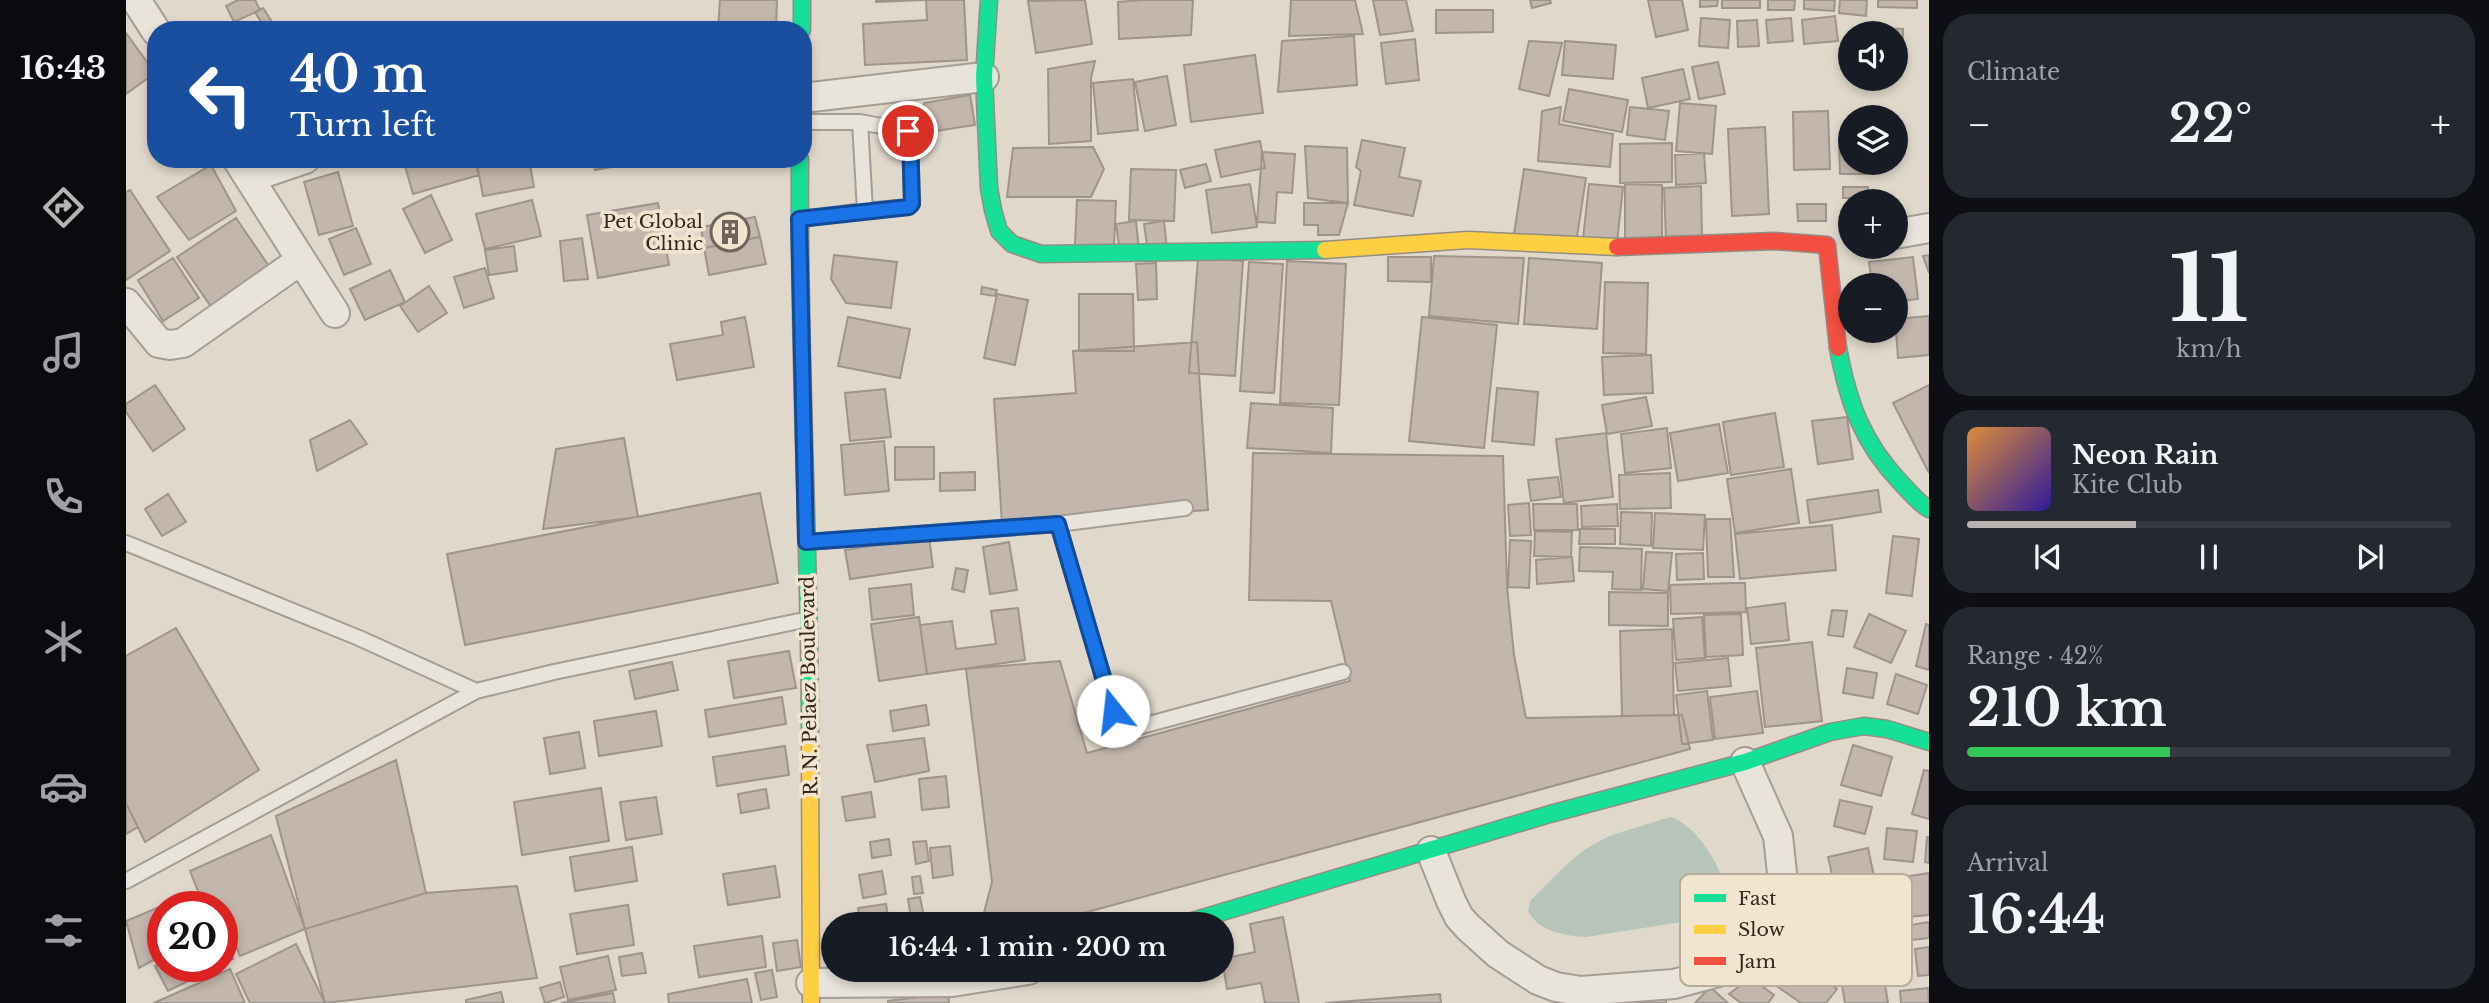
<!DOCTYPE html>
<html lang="en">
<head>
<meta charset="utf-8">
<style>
  :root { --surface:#171b24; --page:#242831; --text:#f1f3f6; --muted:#9ea1a6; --line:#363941; --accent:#b6b3b0 }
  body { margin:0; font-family:"Libre Baskerville",serif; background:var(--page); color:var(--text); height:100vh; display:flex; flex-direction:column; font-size:26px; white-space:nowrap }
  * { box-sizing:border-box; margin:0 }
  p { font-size:23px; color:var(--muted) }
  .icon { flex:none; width:38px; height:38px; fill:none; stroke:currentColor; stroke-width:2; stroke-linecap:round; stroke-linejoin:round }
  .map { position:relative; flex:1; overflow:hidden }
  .panel { display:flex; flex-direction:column; gap:14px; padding:14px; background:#0d0f14; width:560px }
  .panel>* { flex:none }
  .hud { position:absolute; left:21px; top:21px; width:665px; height:147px; border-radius:28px; box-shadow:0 4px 10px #0003; background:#1a4fa0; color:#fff; overflow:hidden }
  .fabs { position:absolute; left:1712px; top:21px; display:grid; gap:14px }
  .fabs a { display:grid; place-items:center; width:70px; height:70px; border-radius:50%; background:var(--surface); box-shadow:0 4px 10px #0003; font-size:35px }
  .speed { position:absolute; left:21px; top:891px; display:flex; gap:14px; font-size:35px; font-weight:700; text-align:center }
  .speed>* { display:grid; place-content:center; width:91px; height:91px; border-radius:50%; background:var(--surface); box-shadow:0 4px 10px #0003; line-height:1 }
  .speed .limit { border:10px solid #d22; background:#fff; color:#111 }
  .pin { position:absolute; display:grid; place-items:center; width:60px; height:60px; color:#fff; margin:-30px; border:4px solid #fff; border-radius:50%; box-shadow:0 2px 7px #0007 }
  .me { position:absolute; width:77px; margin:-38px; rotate:344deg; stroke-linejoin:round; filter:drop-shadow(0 0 5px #0008) }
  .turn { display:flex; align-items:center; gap:24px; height:147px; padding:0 28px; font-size:32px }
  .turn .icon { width:91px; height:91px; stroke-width:2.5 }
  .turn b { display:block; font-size:49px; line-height:60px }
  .big { font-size:52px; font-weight:600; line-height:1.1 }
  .panel .tile { flex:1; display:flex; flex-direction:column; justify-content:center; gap:10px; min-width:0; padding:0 24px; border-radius:28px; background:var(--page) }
  .panel .dial { align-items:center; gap:0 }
  .dial b { font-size:91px; line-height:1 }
  .song { display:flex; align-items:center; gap:21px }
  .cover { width:84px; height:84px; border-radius:10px; background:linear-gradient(135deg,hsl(30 70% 55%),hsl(250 70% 35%)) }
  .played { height:7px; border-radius:4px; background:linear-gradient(90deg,var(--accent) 35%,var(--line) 35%) }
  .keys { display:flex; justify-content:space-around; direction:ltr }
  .heat { display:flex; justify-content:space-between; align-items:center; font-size:38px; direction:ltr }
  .charge { height:10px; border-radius:5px; background:linear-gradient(90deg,#34c759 42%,var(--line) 0) }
  .trip { position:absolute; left:695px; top:912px; width:413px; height:70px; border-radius:35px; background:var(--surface); box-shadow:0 4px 10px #0003; font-weight:600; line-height:70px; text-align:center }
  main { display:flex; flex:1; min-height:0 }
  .menu { display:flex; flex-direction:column; width:126px; justify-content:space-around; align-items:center; background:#090b0e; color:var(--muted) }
  .menu .icon { width:49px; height:49px }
  .menu .current { color:var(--accent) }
  .menu b { font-size:32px; color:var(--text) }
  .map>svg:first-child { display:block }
  .water { fill:#b6c4ba }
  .building { fill:#c3b6ac; stroke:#9f948b; stroke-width:2 }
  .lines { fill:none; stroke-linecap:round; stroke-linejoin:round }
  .lane-casing { stroke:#a59d94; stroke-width:18 }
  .street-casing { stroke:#a59d94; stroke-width:32 }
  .fast-casing { stroke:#948d84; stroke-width:19 }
  .slow-casing { stroke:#948d84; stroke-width:19 }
  .jam-casing { stroke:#948d84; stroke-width:19 }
  .lane { stroke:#e8e4dc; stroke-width:14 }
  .street { stroke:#e8e4dc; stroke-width:28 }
  .fast { stroke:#16e098; stroke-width:16 }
  .slow { stroke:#ffcf43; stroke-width:16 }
  .jam { stroke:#f24e42; stroke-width:16 }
  .route-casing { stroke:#114b97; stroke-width:18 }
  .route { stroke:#1a73e8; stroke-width:12 }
  .labels { text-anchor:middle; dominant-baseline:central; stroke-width:7; stroke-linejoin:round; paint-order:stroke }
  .poi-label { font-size:19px; fill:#32261e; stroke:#f1e5d0; text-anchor:end }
  .street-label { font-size:19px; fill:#32261e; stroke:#f1e5d0 }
  .key { fill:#f1e5d0; stroke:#b8ac9b; stroke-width:2 }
  .key-label { font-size:19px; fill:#32261e }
</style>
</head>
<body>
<main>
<nav class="menu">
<b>16:43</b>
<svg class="icon current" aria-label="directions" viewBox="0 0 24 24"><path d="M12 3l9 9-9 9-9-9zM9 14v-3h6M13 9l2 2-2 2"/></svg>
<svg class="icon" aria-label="music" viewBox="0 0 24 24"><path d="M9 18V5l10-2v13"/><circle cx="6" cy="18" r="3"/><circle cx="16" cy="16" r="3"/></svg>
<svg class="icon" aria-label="phone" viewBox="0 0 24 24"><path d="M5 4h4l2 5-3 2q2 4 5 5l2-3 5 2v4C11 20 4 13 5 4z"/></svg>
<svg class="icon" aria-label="climate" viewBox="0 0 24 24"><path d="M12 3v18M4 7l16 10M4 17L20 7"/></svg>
<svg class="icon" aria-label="car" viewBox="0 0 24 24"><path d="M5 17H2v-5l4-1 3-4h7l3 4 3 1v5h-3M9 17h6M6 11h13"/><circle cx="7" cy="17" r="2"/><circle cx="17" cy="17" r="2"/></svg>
<svg class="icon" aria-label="filters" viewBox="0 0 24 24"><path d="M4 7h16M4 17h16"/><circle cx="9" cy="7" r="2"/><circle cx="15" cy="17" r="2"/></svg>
</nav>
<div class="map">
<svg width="1803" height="1003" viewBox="0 0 1803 1003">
  <rect width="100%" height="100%" fill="#e0d8cb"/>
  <path class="water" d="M1544,817C1572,824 1610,884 1597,912L1581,918L1460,937C1439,936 1413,932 1402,911L1404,901L1438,867L1458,850L1483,836Z"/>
  <path class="building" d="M112,0H129L134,10L108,22L100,6Z
    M594,0H651L650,30H592Z
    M750,0H799L750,2Z
    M800,0H838L841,60L739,65L737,24L801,20Z
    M959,0L966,44L910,53L902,1Z
    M1016,0H1067L1065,35L993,39L992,2Z
    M1165,0H1229L1237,34L1163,36Z
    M1247,0H1280L1287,31L1254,35Z
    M1404,0H1424L1425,3L1406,8Z
    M1522,0H1556L1562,30L1530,37Z
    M1574,0H1592L1591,6L1574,7Z
    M1596,0H1634V8H1596Z
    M1642,0H1669L1668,10H1642Z
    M1678,0H1709L1708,11L1678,9Z
    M1714,0H1741L1740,16L1713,13Z
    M1752,0H1791V8L1752,7Z
    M137,8L150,28L147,30H140L129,12Z
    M1310,10H1367V32L1310,33Z
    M1709,16L1712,41L1678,44L1676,20Z
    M1575,18L1604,20L1602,48L1573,46Z
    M1665,18L1667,41L1642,43L1640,20Z
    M1631,20L1633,46L1612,47L1611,21Z
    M1745,28L1777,29L1776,60H1769V33H1745Z
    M0,33L29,73L0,94Z
    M1228,36L1231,85L1152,92L1156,41Z
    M1289,39L1293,80L1260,84L1255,43Z
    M1403,41L1436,43L1423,96L1393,89Z
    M1439,41L1490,45L1487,79L1436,75Z
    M1129,55L1137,113L1065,122L1058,65Z
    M969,61L965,78V141L923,144L922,69Z
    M1592,62L1599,94L1573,99L1566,67Z
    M1557,69L1564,99L1522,108L1516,78Z
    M1041,76L1050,125L1019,131L1009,82Z
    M1007,79L1012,130L972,134L967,83Z
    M1443,89L1502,100L1496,132L1437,121Z
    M844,95L849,125L803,132L798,103Z
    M1554,103L1590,106L1586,154L1550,151Z
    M1435,107L1433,124L1487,134L1484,167L1412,161L1416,111Z
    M1504,107L1543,111L1539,140L1501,135Z
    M1702,111L1704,169L1668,170L1667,112Z
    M1639,127L1643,214L1606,216L1602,129Z
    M1724,139V163H1739V174H1714L1713,140Z
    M1236,140L1279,148L1273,177L1295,181L1287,216L1228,205L1235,171L1230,167Z
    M1134,141L1139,168L1095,177L1089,150Z
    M1546,143V182L1494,183V144Z
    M1179,146L1221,148L1222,203L1182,198Z
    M967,147L978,169L965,197H881L887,148Z
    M1136,152L1169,154L1166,193L1151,192L1149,223L1131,222Z
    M1578,153L1580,183L1550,185L1549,155Z
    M277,159H348L353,175L287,194Z
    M350,159H403L408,187L357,196Z
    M467,159H526L469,170Z
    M1080,164L1085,181L1059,188L1054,170Z
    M85,165L110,211L63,240L31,197Z
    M1005,169L1050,170L1048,221L1003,220Z
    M1398,169L1460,178L1450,243L1388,234Z
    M212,172L227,226L193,235L178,182Z
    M1124,184L1131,227L1086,233L1080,190Z
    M1463,184L1497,187L1491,243L1457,239Z
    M1499,184L1536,185V238H1499Z
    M1575,186L1576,239L1540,240L1538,188Z
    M1717,187H1742V198H1717Z
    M4,190L44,251L0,280V192Z
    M305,195L326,240L299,253L277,209Z
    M406,200L415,236L359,249L350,214Z
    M951,200L990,201L988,246L949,245Z
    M532,203L543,265L472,278L461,215Z
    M1178,203H1222L1213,235H1192V225H1178Z
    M1671,204H1700V221H1672Z
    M629,217L634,237L578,248L575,227Z
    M110,218L147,272L88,311L51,257Z
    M1010,221L1013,250L994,252L990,224Z
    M1038,221L1041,249L1022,252L1018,224Z
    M230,228L245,264L218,275L203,239Z
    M634,237L640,264L583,275L578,248Z
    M456,238L462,279L438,281L434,241Z
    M388,246L391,271L363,275L359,250Z
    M708,255L771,262L765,308L720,303L705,279Z
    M1803,255V273L1797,256Z
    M1308,256L1398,258L1392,324L1303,316Z
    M1262,257H1305V282L1262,281Z
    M1787,257L1792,299L1769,302V285H1746L1743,262Z
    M47,258L73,298L37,321L12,280Z
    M1072,258L1117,261L1109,376L1063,373Z
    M1403,258L1476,263L1471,329L1398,324Z
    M1161,261L1220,264L1213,405L1154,403Z
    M1123,262L1157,264L1148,393L1114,391Z
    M1030,263L1031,299L1012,300L1010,264Z
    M359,268L368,298L338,308L328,277Z
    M264,270L279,302L239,320L224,289Z
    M1479,282L1522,283L1520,354L1477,353Z
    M303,286L321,313L292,332L274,306Z
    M856,287L871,290L869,296L855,294Z
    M871,294L902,300L889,365L858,358Z
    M953,294H1007L1008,351H953Z
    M1803,316V355L1772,358L1769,319Z
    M619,317L628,367L551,380L544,344L597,335L595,322Z
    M722,317L784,329L774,378L712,366Z
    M1296,317L1371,325L1358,448L1283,441Z
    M1071,342L1082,510L876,524L868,399L950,393L947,351Z
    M1525,355L1527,393L1478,395L1476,357Z
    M29,385L59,429L27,451L0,412V404Z
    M1803,385V473L1767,403Z
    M1371,388L1412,392L1408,445L1366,441Z
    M759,389L765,437L724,441L719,393Z
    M1520,397L1526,426L1481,434L1476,405Z
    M1125,403L1207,408L1205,453L1121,448Z
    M1649,413L1658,467L1605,475L1597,422Z
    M1721,417L1727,459L1692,464L1686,421Z
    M224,420L241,444L191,471L184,440Z
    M1593,424L1602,473L1552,481L1544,433Z
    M1541,428L1545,468L1499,473L1495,434Z
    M1480,433L1487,497L1438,503L1430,439Z
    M498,438L512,517L417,529L430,449Z
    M758,441L763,491L719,495L715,445Z
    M769,447H808V479L769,480Z
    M1127,453L1377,456L1381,586L1388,655L1400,718L1556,715L1564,749L917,924H855L866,882L840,669L934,661L961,753L1224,681L1205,601L1123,600Z
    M1665,469L1673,523L1609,533L1601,479Z
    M849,472V490L814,491V473Z
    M1544,473L1545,508L1494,509L1493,475Z
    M1432,477L1435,497L1405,501L1402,480Z
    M1752,490L1755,512L1684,523L1681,500Z
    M634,493L652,583L339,645L321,554Z
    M42,494L60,522L36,536L19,509Z
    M1403,503L1405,535L1384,536L1382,505Z
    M1407,504H1451L1452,530H1408Z
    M1491,504L1492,526L1456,527L1455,506Z
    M1495,512L1526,513L1525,546L1494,544Z
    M1529,513L1579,515L1577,550L1527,548Z
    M1580,519H1604L1608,577H1582Z
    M1706,525L1710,570L1614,579L1609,534Z
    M1454,529H1489V544H1453Z
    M1409,531L1446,532L1445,557L1408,556Z
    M1767,536L1793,539L1786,596L1760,593Z
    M803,537L807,567L724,579L719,550Z
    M1384,540L1405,541L1403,588L1382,587Z
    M883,542L891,590L864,594L857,547Z
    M1454,547L1516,549L1515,590L1486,589L1487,572L1453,571Z
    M1520,552L1546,553L1542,591L1517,589Z
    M1577,553L1578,579L1551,580L1550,554Z
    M1446,557L1448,581L1411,584L1410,560Z
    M830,568L842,570L838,592L826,589Z
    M1607,583H1619L1620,612L1545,614L1544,585Z
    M785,584L788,615L746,620L743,589Z
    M1483,592L1542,593V626L1483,625Z
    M1659,603L1663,640L1625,644L1621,608Z
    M892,608L899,660L801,674L794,625L826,621L830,649L870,644L865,611Z
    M1706,610L1721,611L1717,637L1702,635Z
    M1615,614L1617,655L1580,657L1578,615Z
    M1743,614L1780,631L1765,663L1728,647Z
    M793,617L801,674L753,681L745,624Z
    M1576,617L1579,658L1550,660L1547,619Z
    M1800,624L1803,625V670L1790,666Z
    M50,628L133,770L19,842L0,803V656Z
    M1546,629L1548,715L1496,716L1494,631Z
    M1686,642L1696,721L1639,727L1630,648Z
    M663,651L670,688L608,698L602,661Z
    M1602,658L1605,686L1552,691L1549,663Z
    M546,662L552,690L509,699L503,671Z
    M1721,668L1751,673L1747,698L1717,693Z
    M1770,674L1801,685L1792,714L1761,704Z
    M1581,691L1587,740L1556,744L1550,695Z
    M1631,691L1637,733L1589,739L1584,697Z
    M656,697L660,724L583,737L579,710Z
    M800,705L803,725L767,731L764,711Z
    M530,711L536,746L473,756L468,721Z
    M453,732L459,768L424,774L418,738Z
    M798,738L803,771L749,782L741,745Z
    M1727,745L1766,757L1755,796L1715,785Z
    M659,746L663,775L591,786L587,757Z
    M270,760L300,893L179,929L150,816Z
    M1798,770L1803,771V819L1786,814Z
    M820,776L823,807L796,810L793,779Z
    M475,788L483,841L396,855L388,802Z
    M640,789L643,808L615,813L612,794Z
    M745,792L749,817L720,821L716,797Z
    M530,797L536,834L500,840L494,802Z
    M1714,800L1746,807L1739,834L1708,826Z
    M0,803L12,827L0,834Z
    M1761,828L1791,831L1787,862L1758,859Z
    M145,835L179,929L114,956L100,921H96V906H78L64,871Z
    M1801,837H1803V863L1799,862Z
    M763,839L765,855L746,858L744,842Z
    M800,841L803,861L790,864L787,842Z
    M824,846L827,875L807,878L804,848Z
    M506,847L511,881L449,891L444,857Z
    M1742,848L1753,900L1714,909L1702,857Z
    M649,866L654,897L602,905L597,874Z
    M756,871L760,894L737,898L733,875Z
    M1803,873V915L1782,917L1777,877Z
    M794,876L797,893L788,894L786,877Z
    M391,886L411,978L199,1003L179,929L300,893Z
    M59,896L64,906H37V955L13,968L0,921Z
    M794,897L798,917L785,918L782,899Z
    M760,904L763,924H735L732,908Z
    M502,905L508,945L451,954L444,914Z
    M1157,917L1173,1003H1139L1135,983L1101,989L1096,959L1129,952L1124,924Z
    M1803,922V938L1786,940L1784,925Z
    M636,936L640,967L573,977L568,946Z
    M96,937L107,959L96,964Z
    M671,940L675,967L651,971L647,943Z
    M170,944L199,1003H124L110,974Z
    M1803,947V975L1792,976L1789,949Z
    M516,953L520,973L496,976L493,957Z
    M482,956L490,990L442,1000L434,967Z
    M1755,960L1762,1003H1719L1713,967Z
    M1671,961L1711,989L1700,1003H1675L1652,987Z
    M37,963V966H62L68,978L42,991L29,966Z
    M104,969L119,1003H28Z
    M646,970L651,997L635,1000L629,973Z
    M1625,978L1648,995L1642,1003H1615L1603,994Z
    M621,979L626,1003H543L542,994Z
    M434,982L438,997L419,1003L414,988Z
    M1584,987L1602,1003H1569Z
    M1802,988L1803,1003H1775L1774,991Z
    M375,992L378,1003H340V1000Z
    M487,993L489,1003H435Z
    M822,993L823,1003H762V1001Z
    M1540,993V1003H1501V994Z
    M1314,994L1315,1003H1199Z"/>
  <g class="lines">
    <defs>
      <path id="lane" d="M734,122L782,131L784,135L786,204L783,207L739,211
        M674,219L739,211L734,122H677
        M932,524L987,711C991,723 1000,727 1012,727L1217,672
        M681,542L932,524L1059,508
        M0,543L233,638L350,691L428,672L683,619
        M0,881L350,691"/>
      <path id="street" d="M10,0L30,31
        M677,98L858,77
        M111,159L209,313
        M123,178L179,159
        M1769,234L1803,228
        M0,303L33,343L44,345L57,343L175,260
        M1305,851L1325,901L1333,917L1342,927L1372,954L1412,980L1430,987L1455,991L1548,984L1619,965L1640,956L1653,940L1656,922L1657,882L1652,836L1619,762
        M685,983L826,982L902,970"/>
      <path id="fast" d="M676,0V30
        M863,0L858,77L863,188L867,210L873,231L886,244L915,254L1199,250
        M674,159C672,353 684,546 684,739
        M1712,348C1722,402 1736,442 1775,483C1784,492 1792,503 1803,509
        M1056,924L1424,814L1619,762L1704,732L1738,726L1761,729L1803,742"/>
      <path id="slow" d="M1199,250L1342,240L1491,247
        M684,739L685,1003"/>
      <path id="jam" d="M1491,247L1648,241L1701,245L1712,348"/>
    </defs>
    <use href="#lane" class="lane-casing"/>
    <use href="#street" class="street-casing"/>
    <use href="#fast" class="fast-casing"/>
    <use href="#slow" class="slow-casing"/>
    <use href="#jam" class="jam-casing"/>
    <use href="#lane" class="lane"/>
    <use href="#street" class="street"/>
    <use href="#fast" class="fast"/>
    <use href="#slow" class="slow"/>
    <use href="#jam" class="jam"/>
  </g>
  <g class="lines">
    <defs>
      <path id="route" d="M782,131L784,135L786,204L783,207L673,219L680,542L932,524L987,711"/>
    </defs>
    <use href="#route" class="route-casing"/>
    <use href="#route" class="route"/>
  </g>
  <defs>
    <symbol id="building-ring" viewBox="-11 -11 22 22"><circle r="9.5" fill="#f1e5d0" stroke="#6f645b" stroke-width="1.5"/><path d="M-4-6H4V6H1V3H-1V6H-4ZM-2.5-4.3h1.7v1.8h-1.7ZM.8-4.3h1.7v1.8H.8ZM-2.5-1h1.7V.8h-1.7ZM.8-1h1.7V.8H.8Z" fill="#6f645b"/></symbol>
  </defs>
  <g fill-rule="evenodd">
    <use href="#building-ring" x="582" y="210" width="44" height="44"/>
  </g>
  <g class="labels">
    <g class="poi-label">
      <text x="577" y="221">Pet Global<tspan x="577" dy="22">Clinic</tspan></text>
    </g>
    <g class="street-label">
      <text transform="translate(683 686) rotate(-91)">R. N. Pelaez Boulevard</text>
    </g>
  </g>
  <rect x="1554" y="874" width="232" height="112" rx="10" class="key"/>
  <rect x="1568" y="894" width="32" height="8" fill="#16e098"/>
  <rect x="1568" y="925" width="32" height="9" fill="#ffcf43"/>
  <rect x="1568" y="957" width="32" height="8" fill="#f24e42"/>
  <g class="key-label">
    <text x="1612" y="905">Fast</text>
    <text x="1612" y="936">Slow</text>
    <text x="1612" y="968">Jam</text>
  </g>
</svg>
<div class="fabs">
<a><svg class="icon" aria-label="sound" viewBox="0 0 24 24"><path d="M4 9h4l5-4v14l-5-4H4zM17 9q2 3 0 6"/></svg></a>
<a><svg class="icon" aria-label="layers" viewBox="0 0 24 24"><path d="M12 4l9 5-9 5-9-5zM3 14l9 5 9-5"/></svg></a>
<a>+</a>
<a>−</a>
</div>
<div class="speed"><div class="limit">20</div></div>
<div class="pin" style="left:782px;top:131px;background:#d93025"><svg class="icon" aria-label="arrive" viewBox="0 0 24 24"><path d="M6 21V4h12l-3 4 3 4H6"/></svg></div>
<svg class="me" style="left:987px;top:711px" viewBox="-20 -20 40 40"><circle r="19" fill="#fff"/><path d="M0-13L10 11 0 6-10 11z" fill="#1a73e8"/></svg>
<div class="trip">16:44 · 1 min · 200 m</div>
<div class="hud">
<div class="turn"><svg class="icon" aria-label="left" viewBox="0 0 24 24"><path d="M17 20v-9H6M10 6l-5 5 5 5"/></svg><div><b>40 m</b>Turn left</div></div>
</div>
</div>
<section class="panel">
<div class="tile"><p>Climate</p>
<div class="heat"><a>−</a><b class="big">22°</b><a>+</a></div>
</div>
<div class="tile dial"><b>11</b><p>km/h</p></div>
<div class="tile">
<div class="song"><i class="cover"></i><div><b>Neon Rain</b><p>Kite Club</p></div></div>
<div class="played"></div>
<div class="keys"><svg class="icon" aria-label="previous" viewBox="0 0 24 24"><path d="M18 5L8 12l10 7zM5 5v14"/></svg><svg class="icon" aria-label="pause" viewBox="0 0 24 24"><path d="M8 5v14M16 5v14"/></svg><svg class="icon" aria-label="next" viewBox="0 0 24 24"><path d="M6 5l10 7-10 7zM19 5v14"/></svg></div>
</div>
<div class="tile"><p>Range · 42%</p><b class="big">210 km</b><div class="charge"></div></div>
<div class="tile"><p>Arrival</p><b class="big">16:44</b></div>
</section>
</main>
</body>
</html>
